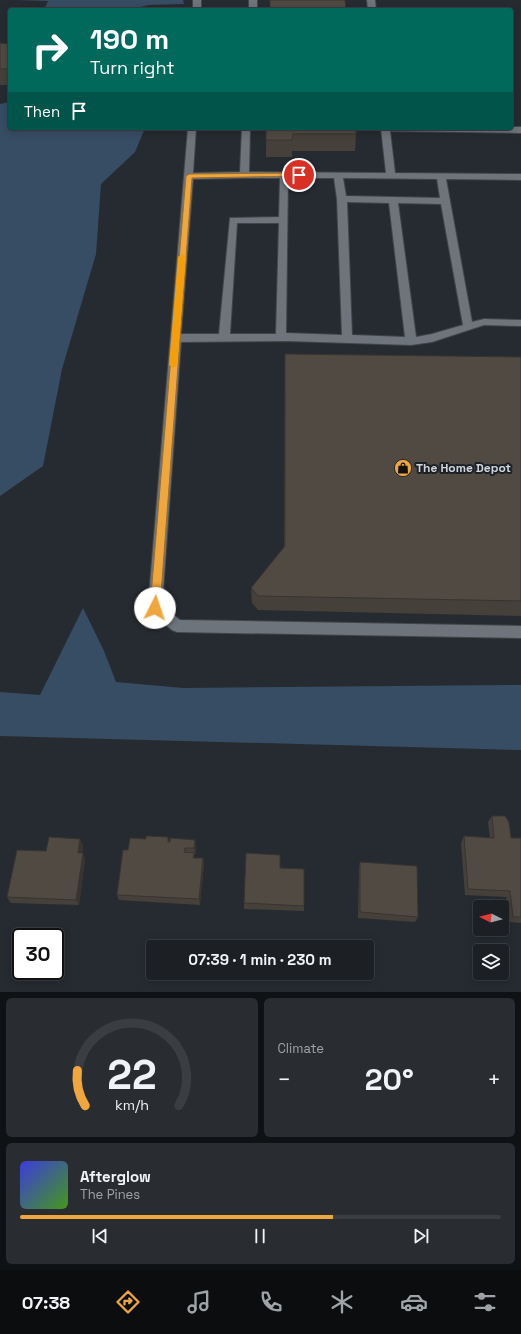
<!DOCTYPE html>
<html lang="en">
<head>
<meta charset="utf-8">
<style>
  :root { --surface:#1c2025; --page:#292d32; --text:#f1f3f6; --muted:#a0a3a7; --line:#3a3e42; --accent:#efa73d }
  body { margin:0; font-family:"Space Grotesk",sans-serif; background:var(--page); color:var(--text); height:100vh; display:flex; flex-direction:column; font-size:15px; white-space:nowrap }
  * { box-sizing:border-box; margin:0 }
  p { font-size:13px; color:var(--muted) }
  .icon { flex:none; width:22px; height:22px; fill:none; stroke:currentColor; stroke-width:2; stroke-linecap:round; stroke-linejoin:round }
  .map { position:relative; height:992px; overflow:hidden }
  .side { display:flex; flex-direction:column; gap:6px; padding:6px; background:#0f1214; flex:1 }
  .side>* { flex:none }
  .hud { position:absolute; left:8px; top:8px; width:505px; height:122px; border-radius:4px; box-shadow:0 2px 10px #0003,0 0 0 1px var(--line); background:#00695c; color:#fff; overflow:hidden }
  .needle { width:26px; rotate:276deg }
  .tools { position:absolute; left:473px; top:900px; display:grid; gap:8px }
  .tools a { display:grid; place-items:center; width:36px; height:36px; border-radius:4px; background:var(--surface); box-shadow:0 2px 10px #0003,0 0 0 1px var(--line); font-size:20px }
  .speed { position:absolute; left:12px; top:928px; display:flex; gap:8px; font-size:20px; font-weight:700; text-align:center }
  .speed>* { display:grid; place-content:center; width:52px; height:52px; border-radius:50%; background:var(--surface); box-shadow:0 2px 10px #0003,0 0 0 1px var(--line); line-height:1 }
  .speed .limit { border:2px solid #111; border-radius:6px; background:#fff; color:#111 }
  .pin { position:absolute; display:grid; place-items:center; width:34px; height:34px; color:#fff; margin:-17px; border:2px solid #fff; border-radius:50%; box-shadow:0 1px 4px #0007 }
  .me { position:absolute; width:44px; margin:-22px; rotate:4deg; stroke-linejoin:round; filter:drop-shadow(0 0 3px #0008) }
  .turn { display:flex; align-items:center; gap:14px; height:84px; padding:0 16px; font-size:18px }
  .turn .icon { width:52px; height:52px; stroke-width:2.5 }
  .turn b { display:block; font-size:28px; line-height:34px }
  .then { display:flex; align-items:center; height:38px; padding:0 16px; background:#0003; gap:8px; font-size:15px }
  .big { font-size:30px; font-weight:800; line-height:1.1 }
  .side .widget { flex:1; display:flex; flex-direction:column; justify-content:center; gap:6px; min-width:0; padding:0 14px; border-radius:6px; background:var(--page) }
  .side .dial { align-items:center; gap:0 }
  .dial svg { height:104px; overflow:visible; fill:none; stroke:var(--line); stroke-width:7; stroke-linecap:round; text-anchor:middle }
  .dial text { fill:var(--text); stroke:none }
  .song { display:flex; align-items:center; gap:12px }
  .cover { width:48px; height:48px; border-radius:6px; background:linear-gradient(135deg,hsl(240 70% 55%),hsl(100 70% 35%)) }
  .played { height:4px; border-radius:2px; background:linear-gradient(90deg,var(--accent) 65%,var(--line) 65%) }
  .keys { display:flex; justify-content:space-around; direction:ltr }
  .heat { display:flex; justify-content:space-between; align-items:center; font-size:22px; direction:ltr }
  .side .tiles { flex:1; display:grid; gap:6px; grid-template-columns:1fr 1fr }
  .widget:last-child { grid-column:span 2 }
  .trip { position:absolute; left:146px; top:940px; width:228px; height:40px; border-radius:4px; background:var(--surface); box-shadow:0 2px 10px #0003,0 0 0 1px var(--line); font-weight:800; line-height:40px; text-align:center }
  .dock { display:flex; height:64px; justify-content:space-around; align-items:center; background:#0b0d0f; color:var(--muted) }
  .dock .icon { width:28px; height:28px }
  .dock .active { color:var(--accent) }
  .dock b { font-size:18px; color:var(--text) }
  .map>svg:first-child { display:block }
  .green { fill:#374d64 }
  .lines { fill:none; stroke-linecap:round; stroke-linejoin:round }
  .minor-casing { stroke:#41464b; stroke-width:2 }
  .minor { fill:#6e747b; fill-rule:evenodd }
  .wall { fill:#45403a }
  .shaded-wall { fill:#38342f }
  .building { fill:#504a43; stroke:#38342f }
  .route { fill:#efa73d; stroke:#9b6d28 }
  .slow { fill:#f59e0b }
  .labels { text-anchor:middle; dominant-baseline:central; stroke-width:4; stroke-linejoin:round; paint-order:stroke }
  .poi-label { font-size:12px; font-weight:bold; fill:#d1d5d9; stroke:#1c2127; text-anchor:start }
</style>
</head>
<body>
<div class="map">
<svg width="521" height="992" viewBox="0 0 521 992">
  <rect width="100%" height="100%" fill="#262b31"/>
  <path class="green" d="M18,0H183L184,4L149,5L128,10H44L48,1Z
    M10,102V128H145L135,152L101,184L96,254L62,369L43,466L0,496V104Z
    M83,608L104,651L116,682L183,688L521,685V750L0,736V692L40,695Z"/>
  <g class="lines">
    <defs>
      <path id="minor" d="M193,0H201V10H193Z
        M249,0H257V10H249Z
        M367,0H375L376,10H368Z
        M521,127V133L390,131L395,173L521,174V180L446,179L472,322L484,319L521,320V326L484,325L432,342L411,345L288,341L181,342L162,606L180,620L521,626V638L177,632L172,630L150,612L148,608L188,128H196L193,173L240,172L242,128H250L249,172L386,173L381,128ZM244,178H280L279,217L230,218L219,334H181L193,179ZM288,178H334L337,199L342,335L286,333ZM343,178L437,179L440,198L346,196ZM347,202L389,203L405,337L352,335ZM398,203L441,204L463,325L432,334L416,337ZM237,223H279L276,334H230Z"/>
    </defs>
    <use href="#minor" class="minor-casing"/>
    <use href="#minor" class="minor"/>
  </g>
  <path class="wall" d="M0,43L10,44V85H0Z
    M266,128L356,134L355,151H292V157H266Z
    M285,354L521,357V616L258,610L252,603L251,588L284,547Z
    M492,816L511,838H521V923L509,922L506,897L465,895L461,843L464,836L490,838L488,822Z
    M168,837L169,842L195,840L196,846L195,855H194V858H203L204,864L200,905L119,900L117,895L128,850L146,839Z
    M83,845L82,853L85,859L79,905L11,903L7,897L46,851Z
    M360,862L418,917L415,922L358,918L359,869Z
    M280,868L304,906V911L244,909V903Z"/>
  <path class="shaded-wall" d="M80,839L83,845L81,859L78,853Z
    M195,840L196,846L195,855L194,848Z
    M83,853L85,859L79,905L76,900Z
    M203,858L204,864L200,905L199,899Z"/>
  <path class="building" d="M270,0H345L346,10H270Z
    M0,43L10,44V69H0Z
    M266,128H356V134H293L292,140H266Z
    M285,354L521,357V601L258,596L251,588L285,546Z
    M492,816H505L509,822L511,838H521V917H513L510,891L468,889L464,836L494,838Z
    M146,836L168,837V842H170V838L195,840L194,848H185L184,852L194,853L193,858H203L199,899L117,895L123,850H128L130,838L146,839Z
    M49,837L80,839L78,853H83L76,900L7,897L17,850L46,851Z
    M246,853L280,855V868L304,869V906L244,903Z
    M360,862L417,866L418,917L360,912Z"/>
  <path class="route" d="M299,173H301V176L192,178L160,608L155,613L150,608L186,176L189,174Z"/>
  <path class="slow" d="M182,254L186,257L177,365L173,368L169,365L178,257Z"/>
  <defs>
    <symbol id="shop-disc" viewBox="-11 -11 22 22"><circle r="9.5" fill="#efa73d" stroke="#1c2127"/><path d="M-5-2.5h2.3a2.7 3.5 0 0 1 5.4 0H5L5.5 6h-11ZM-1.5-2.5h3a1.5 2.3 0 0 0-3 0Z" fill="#111"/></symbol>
  </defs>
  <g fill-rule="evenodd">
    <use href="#shop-disc" x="393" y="458" width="20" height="20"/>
  </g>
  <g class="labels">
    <g class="poi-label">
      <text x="416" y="468">The Home Depot</text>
    </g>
  </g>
</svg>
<div class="tools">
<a><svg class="needle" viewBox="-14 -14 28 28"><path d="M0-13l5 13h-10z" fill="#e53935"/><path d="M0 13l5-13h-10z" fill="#a0a3a7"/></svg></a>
<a><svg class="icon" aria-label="layers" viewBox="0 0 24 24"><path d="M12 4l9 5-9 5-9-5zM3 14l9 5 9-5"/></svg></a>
</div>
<div class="speed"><div class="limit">30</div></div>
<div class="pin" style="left:299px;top:175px;background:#d93025"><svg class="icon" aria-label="arrive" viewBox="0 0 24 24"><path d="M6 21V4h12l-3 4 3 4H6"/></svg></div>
<svg class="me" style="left:155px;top:608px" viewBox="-20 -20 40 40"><circle r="19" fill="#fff"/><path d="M0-13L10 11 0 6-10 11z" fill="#efa73d"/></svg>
<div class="trip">07:39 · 1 min · 230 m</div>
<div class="hud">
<div class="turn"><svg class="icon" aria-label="right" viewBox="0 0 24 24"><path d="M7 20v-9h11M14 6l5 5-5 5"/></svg><div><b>190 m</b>Turn right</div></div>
<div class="then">Then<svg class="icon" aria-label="arrive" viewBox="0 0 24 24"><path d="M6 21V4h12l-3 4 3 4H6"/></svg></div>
</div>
</div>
<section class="side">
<div class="tiles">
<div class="widget dial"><svg viewBox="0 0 100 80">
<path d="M14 69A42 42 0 1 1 86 69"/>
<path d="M14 69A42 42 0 0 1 8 42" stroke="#efa73d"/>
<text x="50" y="56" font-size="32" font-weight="700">22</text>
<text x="50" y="72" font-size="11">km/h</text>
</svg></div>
<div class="widget"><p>Climate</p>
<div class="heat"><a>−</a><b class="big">20°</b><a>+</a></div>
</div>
<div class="widget">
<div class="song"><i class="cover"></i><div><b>Afterglow</b><p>The Pines</p></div></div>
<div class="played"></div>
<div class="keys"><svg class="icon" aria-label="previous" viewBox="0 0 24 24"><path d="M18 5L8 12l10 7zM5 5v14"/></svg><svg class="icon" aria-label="pause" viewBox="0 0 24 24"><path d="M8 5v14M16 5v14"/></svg><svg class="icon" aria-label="next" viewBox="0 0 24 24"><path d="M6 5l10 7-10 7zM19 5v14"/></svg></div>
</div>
</div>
</section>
<nav class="dock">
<b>07:38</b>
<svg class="icon active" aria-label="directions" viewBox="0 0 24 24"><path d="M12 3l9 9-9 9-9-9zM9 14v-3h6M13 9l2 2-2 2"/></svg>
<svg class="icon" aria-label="music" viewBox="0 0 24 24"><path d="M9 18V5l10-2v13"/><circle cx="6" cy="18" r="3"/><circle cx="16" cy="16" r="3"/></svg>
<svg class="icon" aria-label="phone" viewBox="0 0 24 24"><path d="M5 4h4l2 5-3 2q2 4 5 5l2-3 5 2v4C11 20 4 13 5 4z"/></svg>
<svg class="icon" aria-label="climate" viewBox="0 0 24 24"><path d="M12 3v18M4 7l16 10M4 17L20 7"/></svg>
<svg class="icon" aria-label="car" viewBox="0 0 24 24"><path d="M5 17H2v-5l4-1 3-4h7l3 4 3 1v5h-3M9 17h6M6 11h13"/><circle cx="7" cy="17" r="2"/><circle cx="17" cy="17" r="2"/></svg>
<svg class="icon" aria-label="filters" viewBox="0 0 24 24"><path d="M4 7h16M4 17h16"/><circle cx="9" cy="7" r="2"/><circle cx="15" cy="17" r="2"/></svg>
</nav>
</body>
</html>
